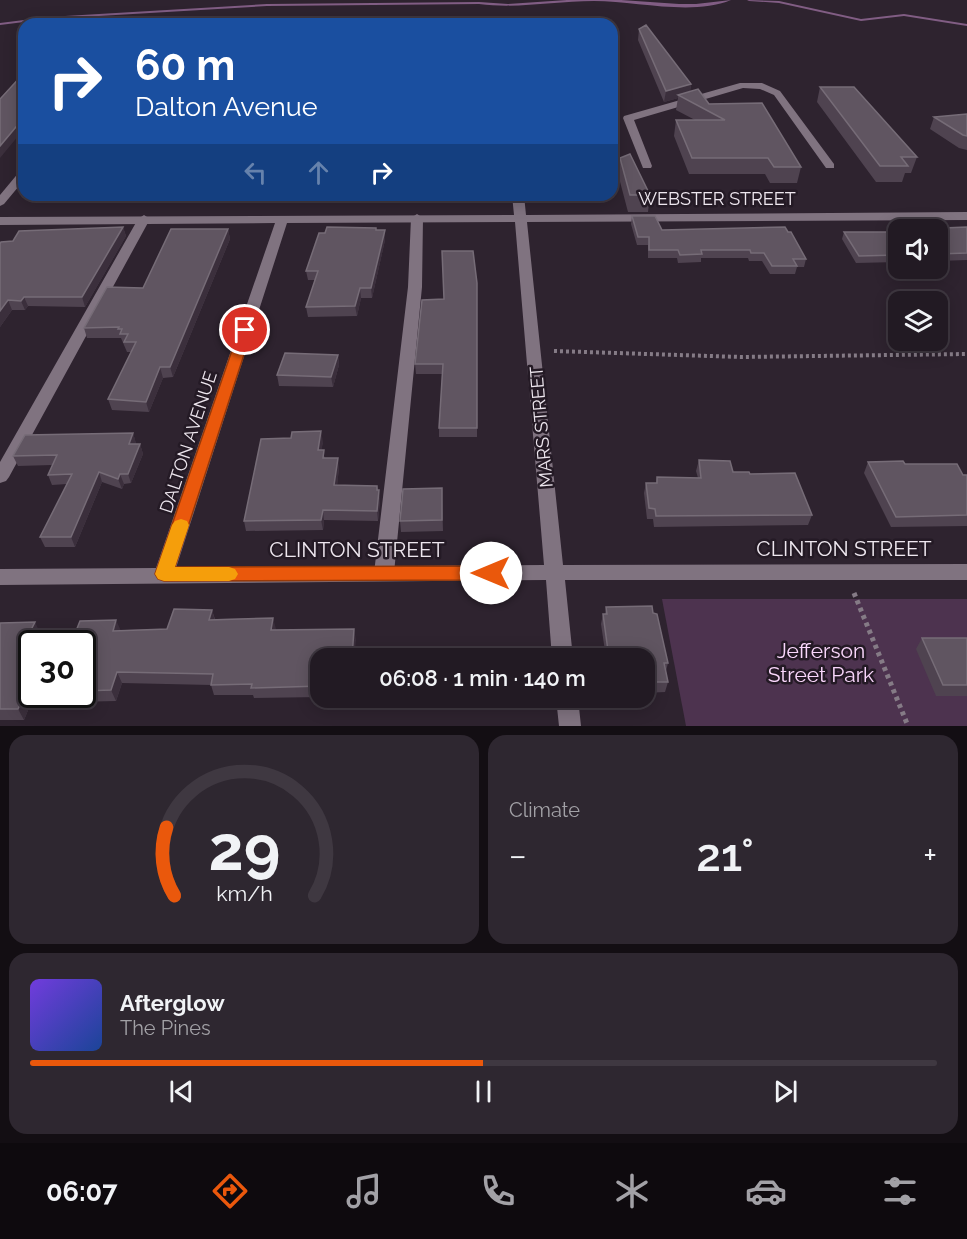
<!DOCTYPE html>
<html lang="en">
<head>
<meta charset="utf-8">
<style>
  :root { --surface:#221a23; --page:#2e2730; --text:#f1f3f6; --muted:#a2a1a6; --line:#3f3841; --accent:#ea580c }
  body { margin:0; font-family:Raleway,sans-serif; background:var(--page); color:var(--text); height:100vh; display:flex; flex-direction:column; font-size:22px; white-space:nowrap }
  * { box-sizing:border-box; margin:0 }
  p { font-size:20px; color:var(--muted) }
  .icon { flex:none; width:33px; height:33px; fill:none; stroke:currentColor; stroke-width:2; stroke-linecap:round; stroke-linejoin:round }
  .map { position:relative; height:726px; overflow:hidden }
  .panel { display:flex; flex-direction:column; gap:9px; padding:9px; background:#130e13; flex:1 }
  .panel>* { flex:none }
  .guide { position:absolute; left:18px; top:18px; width:600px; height:183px; border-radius:18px; box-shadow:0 3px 15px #0003,0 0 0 2px var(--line); background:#1a4fa0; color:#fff; overflow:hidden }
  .controls { position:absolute; left:888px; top:219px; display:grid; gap:12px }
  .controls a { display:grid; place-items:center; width:60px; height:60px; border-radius:12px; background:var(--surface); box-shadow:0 3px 15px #0003,0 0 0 2px var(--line); font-size:30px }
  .speed { position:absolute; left:18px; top:630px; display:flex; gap:12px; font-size:30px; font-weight:700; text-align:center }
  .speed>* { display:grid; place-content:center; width:78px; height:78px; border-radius:50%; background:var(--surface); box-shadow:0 3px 15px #0003,0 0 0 2px var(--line); line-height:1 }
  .speed .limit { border:3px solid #111; border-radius:9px; background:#fff; color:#111 }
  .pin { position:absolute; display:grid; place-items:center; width:51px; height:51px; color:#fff; margin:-26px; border:3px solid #fff; border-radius:50%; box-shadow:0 2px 6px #0007 }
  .me { position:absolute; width:66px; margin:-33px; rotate:270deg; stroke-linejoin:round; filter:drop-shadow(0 0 4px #0008) }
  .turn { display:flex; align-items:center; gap:21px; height:126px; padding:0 18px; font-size:27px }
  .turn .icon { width:78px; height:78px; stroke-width:2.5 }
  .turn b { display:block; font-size:42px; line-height:51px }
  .lanes { display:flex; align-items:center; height:57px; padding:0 18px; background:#0003; justify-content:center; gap:30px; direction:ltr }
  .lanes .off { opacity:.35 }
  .big { font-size:45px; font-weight:600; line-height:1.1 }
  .panel .tile { flex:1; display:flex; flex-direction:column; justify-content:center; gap:9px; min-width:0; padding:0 21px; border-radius:18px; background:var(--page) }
  .panel .dial { align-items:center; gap:0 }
  .dial svg { height:156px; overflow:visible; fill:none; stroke:var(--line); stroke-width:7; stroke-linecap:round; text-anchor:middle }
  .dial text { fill:var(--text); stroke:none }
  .song { display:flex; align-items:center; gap:18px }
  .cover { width:72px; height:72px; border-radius:9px; background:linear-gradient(135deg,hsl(260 70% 55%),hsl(220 70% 35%)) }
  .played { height:6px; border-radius:3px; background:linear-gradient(90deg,var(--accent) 50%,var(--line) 50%) }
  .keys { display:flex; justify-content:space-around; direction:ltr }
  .heat { display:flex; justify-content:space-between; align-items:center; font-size:33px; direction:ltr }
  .panel .tiles { flex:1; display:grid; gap:9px; grid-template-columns:1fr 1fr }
  .tile:last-child { grid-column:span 2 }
  .trip { position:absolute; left:310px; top:648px; width:345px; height:60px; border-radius:18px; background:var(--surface); box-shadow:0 3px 15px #0003,0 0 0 2px var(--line); font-weight:600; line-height:60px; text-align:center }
  .tabs { display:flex; height:96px; justify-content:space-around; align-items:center; background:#0e0a0e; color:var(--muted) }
  .tabs .icon { width:42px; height:42px }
  .tabs .selected { color:var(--accent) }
  .tabs b { font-size:27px; color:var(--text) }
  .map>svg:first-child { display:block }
  .green { fill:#4d334f }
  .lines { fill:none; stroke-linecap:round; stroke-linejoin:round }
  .stream { fill:#815d84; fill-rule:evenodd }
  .path-far1 { stroke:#857b86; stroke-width:4; stroke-dasharray:3 3; stroke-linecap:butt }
  .path { stroke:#857b86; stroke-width:5; stroke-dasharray:4 4; stroke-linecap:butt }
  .lane { fill:#807380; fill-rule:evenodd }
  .street { fill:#807380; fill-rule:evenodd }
  .wall { fill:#4f4350; fill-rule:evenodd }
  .shaded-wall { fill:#3b2f3c }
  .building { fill:#605561; stroke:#766c77; stroke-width:1.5 }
  .route { fill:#ea580c; stroke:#983908; stroke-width:1.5 }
  .slow { fill:#f59e0b }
  .labels { text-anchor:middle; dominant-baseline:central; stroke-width:5; stroke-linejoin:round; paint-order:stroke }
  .street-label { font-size:18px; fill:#eee7ef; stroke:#241a25 }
  .near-street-label { font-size:21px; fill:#eee7ef; stroke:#241a25 }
  .near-park-label { font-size:21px; fill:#f9d6fb; stroke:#241a25 }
</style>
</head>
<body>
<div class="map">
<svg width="967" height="726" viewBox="0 0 967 726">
  <rect width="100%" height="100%" fill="#2e232f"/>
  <path class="green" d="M662,599H967V726H686Z"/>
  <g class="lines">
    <path class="stream" d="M567,0H621L679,4H696L731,0C692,16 636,1 594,1C555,1 518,9 479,4L267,6L48,19L0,25V23L48,17L267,4L479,2L508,4Z
      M747,0L779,1L861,19L904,14L967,24V26L904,16L861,21L779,3L749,1Z"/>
    <path class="path-far1" d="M554,351L741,357L967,354"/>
    <path class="path" d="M854,593L908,726"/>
    <path class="lane" d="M417,214L423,218L422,287L394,573L391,579L384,581L377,579L374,573L408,287L411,218Z
      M144,215L150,219L9,477L6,481L0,483V462L138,219Z"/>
    <path class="street" d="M740,83H762L780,91L834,164V168H826L774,95L760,89L743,88L634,120L652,166L651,168H643L623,118L624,116Z
      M24,170V180L4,204L0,206V195L20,171Z
      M512,195H524L526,215L967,212V220L527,222L563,565L967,564V580H565L573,658H552L546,580L0,585V569L156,568L275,223L0,225V217L514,215ZM515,222L544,565L176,568L287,223Z
      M556,698H578L581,726H559Z"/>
  </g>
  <path class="wall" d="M639,29L691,84L690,92L709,104L801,167L797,183H770L765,174H689L674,136L676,120H695L676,110L678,98L664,102L638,40Z
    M820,87L917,157L911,173H905L902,182H876L817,102Z
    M967,114V150L959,148L930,129L934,117Z
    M620,158L650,195L648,212H628L618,174Z
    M632,216L662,230L806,259L804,267H797L795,274H770L762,261H749L748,258H701V262L678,263L677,258H648V245H637L631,224Z
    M123,227L126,236L85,307L28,306L25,310H12L0,327V244L13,241Z
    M967,227V260L938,261V230H920V229Z
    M228,229L230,239L173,377L163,378L149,412L112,410L108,399L131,352H127L121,338H87L84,328Z
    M376,230H385V240L372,298H361L357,316L308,317L306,307L315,280H308L306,271Z
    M844,232H898V262L856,263L842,239Z
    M477,283V437H439V428L442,374H416L415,364L444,299Z
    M338,355L339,365L333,387L279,386L277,375Z
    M133,433L136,444H140L143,454L131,483L124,484L122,489L102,482L75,547H45L40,537L67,484L52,485L48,475L52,465L18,466L13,456Z
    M323,442L321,450L325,458L339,468L337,485L377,486L380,500L378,521L324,520L323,530L246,531L244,521Z
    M699,460L733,472L750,474L812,515L808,525L654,527L653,519H647L644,493L646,483H656L657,477L698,478L696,471Z
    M868,462L905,464L967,475V526L891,527L864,473Z
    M442,499L443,531L401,532L400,521Z
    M606,607L653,613L668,663L666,671L668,682L665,692L645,693V658H606L601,624L603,614H605Z
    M212,610L215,619L273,618L275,630L356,640L321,658V697L254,698L253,695H214L211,685L122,683L116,701L31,703L24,720H0V623L40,632L167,629ZM32,644H82V694H32Z
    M922,638H967V696H936L916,649Z"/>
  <path class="shaded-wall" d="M691,84L689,95H678V98L664,102L666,91Z
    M24,114V125L23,126L24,129L0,158V146L19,119Z
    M123,227L126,236L85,307L82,297Z
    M228,229L230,239L173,377L170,367Z
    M385,230V240L372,298L371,288Z
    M360,288L361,298L357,316L355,306Z
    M24,297L28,306L25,310L21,301Z
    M8,300L12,310L0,327V311Z
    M338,355L339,365L333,387L331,377Z
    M160,367L163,378L149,412L146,402Z
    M321,431L323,442L320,460L318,450Z
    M133,433L136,443L132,454L129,444Z
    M140,444L143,454L131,483L128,474Z
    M338,458L339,468L336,496L334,485Z
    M99,472L102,482L75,547L71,537Z
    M120,474L124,484L122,489L118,479Z
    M379,490L380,500L378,521L377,511Z
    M323,510L324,520L323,530L321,520Z
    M212,610L215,621L209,620Z
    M273,618L276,629L273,641L271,630Z
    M116,620L121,631H113Z
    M35,622L40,633L30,632Z
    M354,629L356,640L354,658H352Z
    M117,672L122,683L116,701L111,690Z
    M25,693L31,703L24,720L18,709Z"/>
  <path class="building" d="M646,25L691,84L666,91L639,29Z
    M24,73V114L19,119L21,121L0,146V99Z
    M820,87H854L917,157H901L908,166H880Z
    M698,89L709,104L762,103L801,167H774L768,158H692L676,120H725L678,95Z
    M967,114V136L963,135L934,117Z
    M630,154L650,195H630L620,158Z
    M632,216H655L662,230L785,227L788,232H791L806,259H793L797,266H772L764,253H751L750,250H701L702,254L680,255L678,250H649V237H638Z
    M123,227L82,297H24L21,301L8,300L0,311V244L1,242L13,241L19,231Z
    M327,227L376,228V230H385L371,288H360L355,306L306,307L318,271H306L319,233H325Z
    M967,227V253L938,254V230H921L920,229Z
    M171,229H228L170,367H160L146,402L108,399L136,342H124L128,334H120L122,329H118L119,327L84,328L107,287L143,288Z
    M844,232H898V255L859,256Z
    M442,251H473L477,283V428H439L443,364H415L422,300L444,299Z
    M285,353L338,355L331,377L277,375Z
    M321,431L318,450H324L323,458H338L334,485L377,486V490H379L377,511L323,510L321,520L244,521L261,439L291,438L292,432Z
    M133,433L129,444H140L128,474H120L118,479L99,472L71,537H40L72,474L48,475L57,455L13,456L25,435Z
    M699,460L730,461L733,472H749L750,474L795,473L812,515L656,516L655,509L649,508L646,483H657V477L701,478Z
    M903,461L905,464H957L963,475H967V515L896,517L868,462Z
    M442,488V520L400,521L403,489Z
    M652,606L653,613L657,614L668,663H664L668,682H645V658H609L603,614H607L606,607Z
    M174,609L212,610L209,620L273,618L271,630L354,629L352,658H321V686L251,688L252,684L211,685L213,674L117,672L111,690L82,691V644H32V692L25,693L18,709H0V623L35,622L30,632L76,631L80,621L116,620L113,631L167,629Z
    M922,638H967V685H943Z"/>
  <path class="route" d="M245,326L252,330L175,567L491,566L497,568L499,573L497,578L491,580L164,581L158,579L155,574L239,330Z"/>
  <path class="slow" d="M181,519L187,521L189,525L175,567H229L235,569L238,574L235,579L229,581H164L158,579L155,574L172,525L175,521Z"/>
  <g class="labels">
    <g class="street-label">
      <text x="717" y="198">WEBSTER STREET</text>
      <text transform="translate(541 427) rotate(-95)">MARS STREET</text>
      <text transform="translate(188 442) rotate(-72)">DALTON AVENUE</text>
    </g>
    <g class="near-street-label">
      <text x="844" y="548">CLINTON STREET</text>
      <text x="357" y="549">CLINTON STREET</text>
    </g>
    <g class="near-park-label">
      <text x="821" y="650">Jefferson<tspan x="821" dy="24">Street Park</tspan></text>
    </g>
  </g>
</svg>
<div class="controls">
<a><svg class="icon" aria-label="sound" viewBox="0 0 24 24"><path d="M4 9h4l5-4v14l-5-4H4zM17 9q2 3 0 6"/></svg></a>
<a><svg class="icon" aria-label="layers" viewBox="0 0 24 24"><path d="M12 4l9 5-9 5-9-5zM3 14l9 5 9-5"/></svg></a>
</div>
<div class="speed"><div class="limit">30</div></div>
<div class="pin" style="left:245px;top:330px;background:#d93025"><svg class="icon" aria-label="arrive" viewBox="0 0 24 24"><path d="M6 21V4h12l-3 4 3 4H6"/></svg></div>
<svg class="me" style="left:491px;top:573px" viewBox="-20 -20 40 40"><circle r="19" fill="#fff"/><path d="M0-13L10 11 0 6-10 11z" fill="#ea580c"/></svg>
<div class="trip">06:08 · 1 min · 140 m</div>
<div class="guide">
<div class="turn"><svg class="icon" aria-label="right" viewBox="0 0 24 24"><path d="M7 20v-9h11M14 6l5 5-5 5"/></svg><div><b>60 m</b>Dalton Avenue</div></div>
<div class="lanes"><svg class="icon off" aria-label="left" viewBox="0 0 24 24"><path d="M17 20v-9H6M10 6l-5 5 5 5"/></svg><svg class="icon off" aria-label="ahead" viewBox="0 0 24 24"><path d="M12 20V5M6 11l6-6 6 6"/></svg><svg class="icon" aria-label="right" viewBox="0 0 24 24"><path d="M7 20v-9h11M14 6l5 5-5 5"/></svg></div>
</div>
</div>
<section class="panel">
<div class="tiles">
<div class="tile dial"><svg viewBox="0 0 100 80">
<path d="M14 69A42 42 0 1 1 86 69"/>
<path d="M14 69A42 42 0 0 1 10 34" stroke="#ea580c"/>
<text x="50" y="56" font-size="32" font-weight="700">29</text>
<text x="50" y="72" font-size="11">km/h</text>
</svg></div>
<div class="tile"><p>Climate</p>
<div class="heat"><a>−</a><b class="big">21°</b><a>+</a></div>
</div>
<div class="tile">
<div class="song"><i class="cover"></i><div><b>Afterglow</b><p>The Pines</p></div></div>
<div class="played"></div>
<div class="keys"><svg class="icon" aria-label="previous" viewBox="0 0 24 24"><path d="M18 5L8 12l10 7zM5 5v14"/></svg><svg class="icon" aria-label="pause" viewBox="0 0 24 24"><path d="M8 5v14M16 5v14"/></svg><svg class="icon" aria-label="next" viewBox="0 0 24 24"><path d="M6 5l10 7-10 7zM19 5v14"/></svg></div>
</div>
</div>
</section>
<nav class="tabs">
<b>06:07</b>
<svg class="icon selected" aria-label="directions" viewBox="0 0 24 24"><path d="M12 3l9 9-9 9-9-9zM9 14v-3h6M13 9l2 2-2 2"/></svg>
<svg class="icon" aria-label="music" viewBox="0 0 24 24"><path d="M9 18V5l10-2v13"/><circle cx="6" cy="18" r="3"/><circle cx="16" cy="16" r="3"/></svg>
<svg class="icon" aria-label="phone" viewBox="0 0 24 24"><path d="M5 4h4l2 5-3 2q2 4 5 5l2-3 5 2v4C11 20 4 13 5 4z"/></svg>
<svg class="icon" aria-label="climate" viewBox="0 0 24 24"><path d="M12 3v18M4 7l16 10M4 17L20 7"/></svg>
<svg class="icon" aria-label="car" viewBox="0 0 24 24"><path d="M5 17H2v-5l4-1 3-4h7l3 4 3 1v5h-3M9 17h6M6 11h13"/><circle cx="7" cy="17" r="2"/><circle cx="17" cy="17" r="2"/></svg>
<svg class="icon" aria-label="filters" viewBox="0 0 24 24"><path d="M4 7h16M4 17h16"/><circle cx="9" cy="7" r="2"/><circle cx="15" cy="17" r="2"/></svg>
</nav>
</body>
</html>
